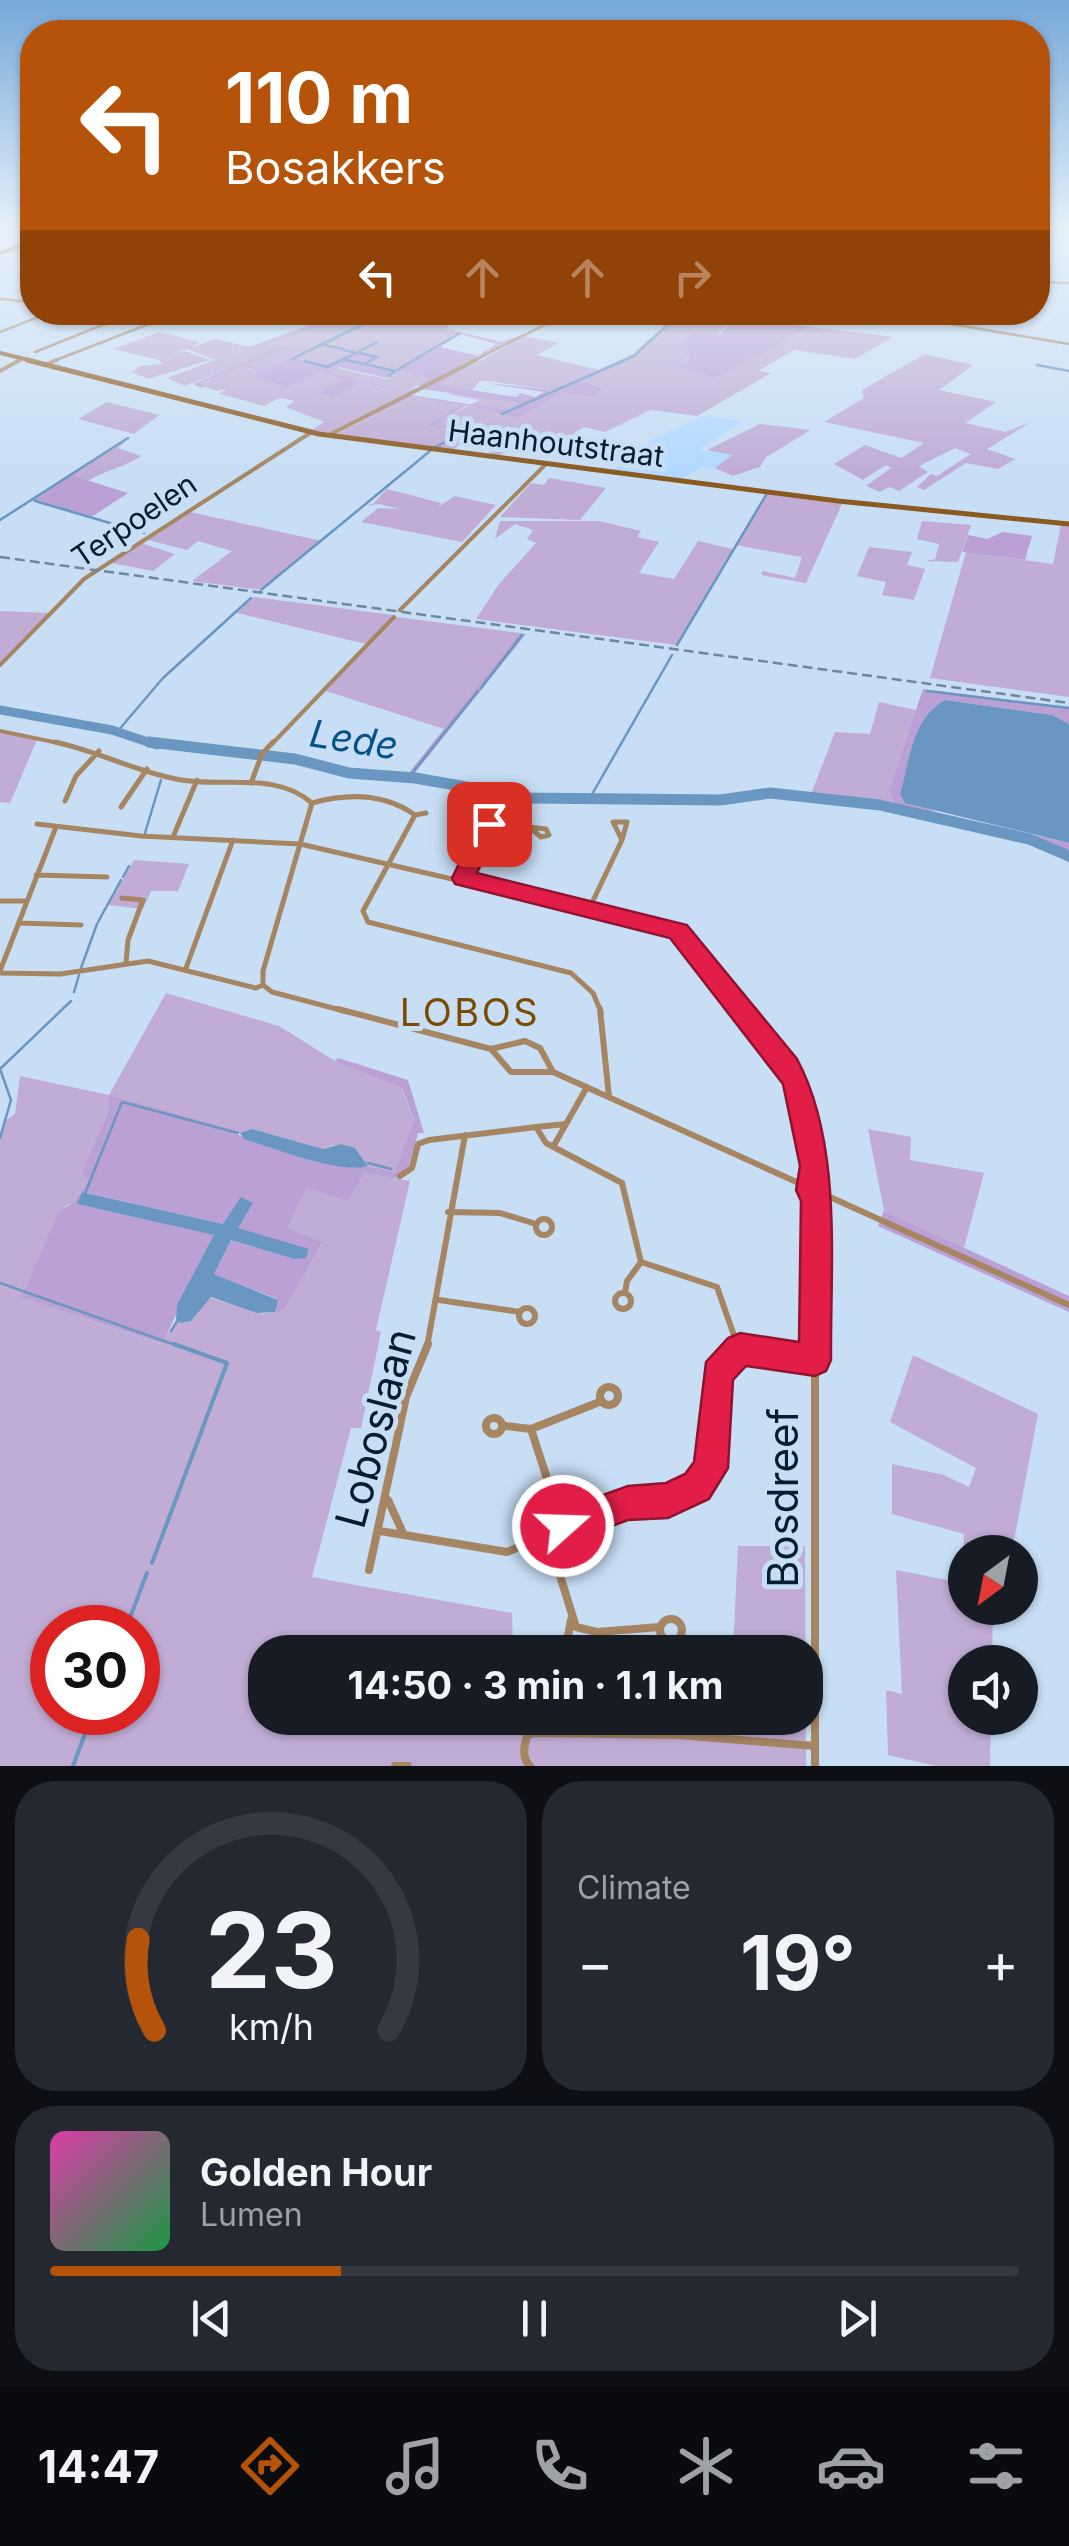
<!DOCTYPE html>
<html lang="en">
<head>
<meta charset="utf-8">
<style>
  :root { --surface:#171b24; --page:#242831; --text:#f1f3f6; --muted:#9ea1a6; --line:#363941; --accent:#b45309 }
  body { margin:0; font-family:Inter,sans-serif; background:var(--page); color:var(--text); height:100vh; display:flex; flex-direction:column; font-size:38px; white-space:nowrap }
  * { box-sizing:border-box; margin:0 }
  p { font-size:32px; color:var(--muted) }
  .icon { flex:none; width:55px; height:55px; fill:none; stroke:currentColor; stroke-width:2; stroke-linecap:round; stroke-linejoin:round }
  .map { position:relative; height:1766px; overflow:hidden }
  .drawer { display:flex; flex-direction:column; gap:15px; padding:15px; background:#0d0f14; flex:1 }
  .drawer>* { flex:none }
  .top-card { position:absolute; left:20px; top:20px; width:1030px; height:305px; border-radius:40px; box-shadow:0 2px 8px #0004; background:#b45309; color:#fff; overflow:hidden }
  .needle { width:65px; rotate:212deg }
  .tools { position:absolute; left:948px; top:1535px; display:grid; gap:20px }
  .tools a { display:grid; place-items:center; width:90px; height:90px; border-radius:50%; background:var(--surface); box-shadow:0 2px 8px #0004; font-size:50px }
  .speed { position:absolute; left:30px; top:1605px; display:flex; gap:20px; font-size:50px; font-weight:700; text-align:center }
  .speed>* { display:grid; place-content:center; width:130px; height:130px; border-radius:50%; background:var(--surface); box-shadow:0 2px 8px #0004; line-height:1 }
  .speed .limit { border:15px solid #d22; background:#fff; color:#111 }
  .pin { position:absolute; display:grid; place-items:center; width:85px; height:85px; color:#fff; margin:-42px; border-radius:20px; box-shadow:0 5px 15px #0006 }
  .me { position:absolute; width:110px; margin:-55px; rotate:70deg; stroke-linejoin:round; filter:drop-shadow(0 0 8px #0008) }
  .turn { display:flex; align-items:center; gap:35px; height:210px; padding:0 40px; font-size:45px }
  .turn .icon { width:130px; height:130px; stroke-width:2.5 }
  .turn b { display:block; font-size:70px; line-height:85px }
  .lanes { display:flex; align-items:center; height:95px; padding:0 40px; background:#0003; justify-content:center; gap:50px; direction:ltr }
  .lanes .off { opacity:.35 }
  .big { font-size:75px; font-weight:700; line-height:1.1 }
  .drawer .tile { flex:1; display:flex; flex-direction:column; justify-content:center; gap:15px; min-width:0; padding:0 35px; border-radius:40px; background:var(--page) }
  .drawer .dial { align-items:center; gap:0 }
  .dial svg { height:260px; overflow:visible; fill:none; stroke:var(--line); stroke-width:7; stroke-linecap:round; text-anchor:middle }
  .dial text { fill:var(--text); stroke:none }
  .song { display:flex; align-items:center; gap:30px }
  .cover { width:120px; height:120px; border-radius:15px; background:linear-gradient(135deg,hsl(320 70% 55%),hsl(140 70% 35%)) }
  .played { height:10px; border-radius:5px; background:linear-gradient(90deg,var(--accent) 30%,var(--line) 30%) }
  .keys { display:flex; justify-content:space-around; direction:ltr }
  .heat { display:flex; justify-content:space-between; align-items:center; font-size:55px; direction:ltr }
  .drawer .tiles { flex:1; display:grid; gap:15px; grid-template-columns:1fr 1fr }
  .tile:last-child { grid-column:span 2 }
  .trip { position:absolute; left:248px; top:1635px; width:575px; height:100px; border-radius:40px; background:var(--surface); box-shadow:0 2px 8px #0004; font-weight:700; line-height:100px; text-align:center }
  .tab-bar { display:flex; height:160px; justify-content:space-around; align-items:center; background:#090b0e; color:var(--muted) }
  .tab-bar .icon { width:70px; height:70px }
  .tab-bar .current { color:var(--accent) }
  .tab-bar b { font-size:45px; color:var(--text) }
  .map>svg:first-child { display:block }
  .built { fill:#b2d9ff }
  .green { fill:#c0acd5; fill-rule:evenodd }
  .forest { fill:#bba0d6 }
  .water { fill:#6997c2 }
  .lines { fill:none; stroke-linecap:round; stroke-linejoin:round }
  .stream-far1 { stroke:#6997c2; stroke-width:2.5 }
  .stream { stroke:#6997c2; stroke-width:4 }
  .river-far1 { stroke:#6997c2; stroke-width:9 }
  .river { stroke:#6997c2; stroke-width:11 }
  .street-far4 { stroke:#a68562; stroke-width:2.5 }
  .street-far3 { stroke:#a68562; stroke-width:4 }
  .street-far2 { stroke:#a68562; stroke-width:5 }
  .street-far1 { stroke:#a68562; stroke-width:6 }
  .street { stroke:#a68562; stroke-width:8 }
  .secondary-far1 { stroke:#8a5a20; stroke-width:4 }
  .secondary { stroke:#8a5a20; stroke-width:5 }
  .rail { stroke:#6f879c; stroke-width:2.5; stroke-dasharray:10 5; stroke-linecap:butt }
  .route { fill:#e11d48; stroke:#92132f; stroke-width:2.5 }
  .labels { text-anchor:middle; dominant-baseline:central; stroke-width:10; stroke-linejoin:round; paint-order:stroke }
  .far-street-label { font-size:30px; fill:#051d31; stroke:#c7def5 }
  .water-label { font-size:38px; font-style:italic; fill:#055288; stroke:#c7def5 }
  .neighbourhood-label { font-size:38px; letter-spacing:2.5px; fill:#7c4b02; stroke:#c7def5 }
  .near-street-label { font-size:42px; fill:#051d31; stroke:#c7def5 }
</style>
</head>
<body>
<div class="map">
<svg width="1069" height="1766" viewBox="0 0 1069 1766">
  <rect width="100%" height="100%" fill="#c7def5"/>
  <path class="built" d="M703,416L744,421L698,450L733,455L712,470L703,467L682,479L613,470L658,445L647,442Z"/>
  <path class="green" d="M678,313L736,318L679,366L715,377L811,327L893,337L855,359L794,350L758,371L771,373L697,416L650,410L605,432L584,427L574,433L587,439L555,456L551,454L558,450L548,445L555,441L541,435L496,457L487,455L502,441L471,434L452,451L334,435L412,397L464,405L434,424L479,400L448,394L455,393L522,402L508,410L519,418L562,393L592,397L603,386L575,381L553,390L487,381H480L472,390L436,385L525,336L559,343L537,355L599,370L633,354Z
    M451,321L446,330L455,333L393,369L369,364L378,358L357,352L328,366L291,357L263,371L247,364L282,350H311L262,345L319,325Z
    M159,332L199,342L191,348L214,339L251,347L231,355L257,346L277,349L185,386L167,378L215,360L187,349L169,356L185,351L210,360L148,379L132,372L141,366L163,364L159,360L114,349Z
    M925,354L973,365L939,390L996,402L965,423L1005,432L1031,422L987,449L1015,459L998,469L966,463L924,490L917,487L931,474L937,476L971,454L955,448L919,466L928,472L899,491L889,487L880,492L866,486L891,468L886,465L863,480L834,464L865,445L901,458L924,443L824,422L864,398L862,390Z
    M243,366L289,387L318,373L343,379L320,394L327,397L359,382L408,393L327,434L310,431L324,422L286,407L295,401L279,398L264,406L219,394L226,389L217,391L199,384Z
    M337,368L386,379L398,371L431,378L407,391L330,373Z
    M107,402L159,415L134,434L78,419Z
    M760,424L811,430L766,457L760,467L733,476L715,468L732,455L707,450Z
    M127,440L118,448L141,456C124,468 107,469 88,481L70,475Z
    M549,478L606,488L580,520L500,517L531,483L544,485Z
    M387,489L441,503L438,507L455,496L496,505L462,542L361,522L378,508L399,509L379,504L365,506L374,503Z
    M767,494L842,504L806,583L761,575L763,571L795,578L802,557L735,545Z
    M190,512L322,541L262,590L192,581L232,551L198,541L187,550L148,540Z
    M500,521H599L641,531L637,537L659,542L639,573L674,579L698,541L733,549L677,645L476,619L499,584L536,543L527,539L533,530L515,524L495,539Z
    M922,521L971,525L958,562L926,561L935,559L939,544L917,539Z
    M1061,525L1069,526V697L930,678L966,552L1053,564Z
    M141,543L175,554L153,571L111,563Z
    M869,547L912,552L907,565L925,569L914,600L882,595L886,582L857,576Z
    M254,597L393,615L366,644L237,613Z
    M0,611L49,613L0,663Z
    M396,617L520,633L444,729L326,691Z
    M879,702L916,710L889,790L895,805L811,794L835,732L870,734Z
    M0,733L37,740L10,803L0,802Z
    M134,860L189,864L178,891H151L143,909L108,905Z
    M166,993L279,1026L335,1061L400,1084L414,1121L396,1172L368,1166L355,1148L333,1145L323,1149L252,1129L240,1133L109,1095V1110L81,1173L88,1181L74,1202L65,1206L23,1297L161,1344L176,1320L181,1323L194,1318L208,1297L263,1314L285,1309L321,1242L288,1228L307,1187L364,1173L410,1181L376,1330L381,1332L361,1428H351L312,1577L512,1613L513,1652H265V1718H805V1652H733L738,1546H805L806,1766H0V1133L5,1121L15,1114L20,1076L109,1095ZM52,1628H138V1712H52Z
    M868,1129L911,1137L910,1160L984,1173L964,1248L884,1211Z
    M913,1355L1038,1414L1013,1546L995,1543L994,1552H965V1608H993L992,1662H965V1718H991L990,1766H936L888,1755L886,1690L902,1694L896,1570L963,1583L964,1534L892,1514V1464L944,1475L969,1487L976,1468L890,1422Z"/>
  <path class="forest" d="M736,318L811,327L715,378L678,366L689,359L685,337L699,331L720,334Z
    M287,322L319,325L264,345L313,350H282L249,364L263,371L291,357L328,366L357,352L380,358L370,364L393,369L454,334L447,329L502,342L529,332L483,355L480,354L497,344L459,334L440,347L480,356L422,386L418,385L429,378L398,371L386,378L339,367L331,373L407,391L420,387L408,393L359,382L332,398L319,394L342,379L318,373L289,387L253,377L258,372L243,366L201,383L205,387L201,388L193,384L274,349L257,346L229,354L308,326Z
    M489,354L438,385L517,397L520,393L535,397L543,392L485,383L553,390L575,380L604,387L592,397L562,393L519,418L467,405L435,424L472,431L441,446L437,444L463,432L428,425L462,405L412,397L334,434L410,395L507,410L520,403L422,389Z
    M70,475L128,493L90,518L30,500Z
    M1003,532L1032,536L1025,560L962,552L968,535L987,539Z
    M520,633L526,634L414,774L533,797L412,776L349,771L307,761L353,771L408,774Z
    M923,689L1069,707V724L1052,715L945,700C912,718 911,760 900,794L938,813L1069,843V863L1046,849L898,812L889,790Z
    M338,1058L408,1080L424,1133H418L409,1166L399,1179L364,1173L348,1201L307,1188L288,1228L322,1242L285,1309L275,1312L277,1299L214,1274L231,1240L294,1259L306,1257L309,1250L237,1228L252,1204L223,1224L83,1192L78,1204L215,1235L162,1344L22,1297L59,1211L74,1202L88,1181L81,1173L109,1110V1095L212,1124L271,1148L353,1168L368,1166L395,1172L414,1120L402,1088L335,1061Z
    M884,1211L1069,1296V1312L878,1226Z"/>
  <path class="water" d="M945,700L1052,715L1069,724V843L905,803L900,794C910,760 912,718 945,700Z
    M252,1129L323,1149L341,1144L355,1148L368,1166C343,1175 272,1148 244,1139L240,1133Z
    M82,1192L223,1224L241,1197L253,1203L238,1228L309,1249L306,1258L294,1259L231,1240L214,1274L278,1300L275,1312L257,1313L211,1297L191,1321L181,1323L176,1320L177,1305L214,1235L77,1204Z"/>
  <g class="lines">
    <path class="stream-far1" d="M690,312L695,313
      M443,343L459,334
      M325,345L343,349
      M344,350L357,353
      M308,351L364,324
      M360,351L377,342
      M360,353L377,357L366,363
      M293,359L305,352
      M346,360L395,371L389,376
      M305,361L327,367L354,354
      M411,362L441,344
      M1037,365L1069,371
      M398,370L409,363
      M502,414L634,356L681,312
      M433,448L468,431
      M35,501L144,533
      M0,520L128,438
      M261,590L430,451
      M677,645L766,495
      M481,688L522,635
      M927,691L1069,708
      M117,732L163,678L251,598
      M409,777L478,691
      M591,796L672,655
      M145,833L161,780
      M123,877L129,866
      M81,968L97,924L121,880
      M74,992L79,975
      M0,1138L11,1100L0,1069L71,1001
      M368,1163L391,1169
      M84,1196L122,1102L238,1133
      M0,1283L181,1347
      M171,1331L178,1320"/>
    <path class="stream" d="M152,1563L227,1363L174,1344
      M126,1628L147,1573
      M73,1766L93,1712"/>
    <path class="river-far1" d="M0,710L112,730L157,745"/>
    <path class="river" d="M149,742L295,759L349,773L415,778L530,798L720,800L770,793L880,805
      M884,806L1029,839L1069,856"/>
    <path class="street-far4" d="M1038,282L1069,283
      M0,299L32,302
      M138,312L330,322L522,312
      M880,312L1069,344
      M0,332L51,312
      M35,352L135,312
      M16,362L22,359
      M51,362L167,317
      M471,362L570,312"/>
    <path class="street-far3" d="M44,365L57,360
      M0,371L20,360
      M331,434L476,360
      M400,610L546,464
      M0,665L84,579L310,433
      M0,731L68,745
      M271,745L394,617"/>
    <path class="street-far2" d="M55,742C97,751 135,771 176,779C223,789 273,770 312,803
      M251,783L262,754L273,742
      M65,801L76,776L99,751
      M312,803C348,793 384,793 415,815L363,911L368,922L571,973L593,993L601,1012
      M121,807L147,769
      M415,815L426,813
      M613,822H627L622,840Z
      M37,824L141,836L300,844L678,931L744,1012
      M529,827L546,829L549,835L541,837Z
      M173,837L197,780
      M36,875L107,877
      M463,878L489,824L529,827
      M122,898L143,900L128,940L126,963
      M0,901H26
      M589,909L622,840
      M19,923L81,925
      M186,968L233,840
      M0,971L56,827
      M0,973L60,974L148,961L256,988L263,985L272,992L348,1012
      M263,985V971L312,803"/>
    <path class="street-far1" d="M338,1009L491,1049L525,1041L540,1048L553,1072
      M600,1009L609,1097
      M742,1009L796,1083L814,1167L810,1190
      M491,1049L511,1072H553L1069,1305
      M566,1124L536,1127L546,1143L622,1183L641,1262L717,1287L738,1347
      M553,1147L587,1087
      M400,1176L412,1168L418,1144L429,1140L536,1127
      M810,1190L815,1215V1347
      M448,1212L500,1213L536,1224
      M536 1227a8 8 0 1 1 16 0a8 8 0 1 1-16 0Z
      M615 1301a8 8 0 1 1 16 0a8 8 0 1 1-16 0Z
      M625,1293L627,1281L641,1262
      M439,1300L520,1312
      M519 1316a8 8 0 1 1 16 0a8 8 0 1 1-16 0Z
      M427,1347L465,1135"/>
    <path class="street" d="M738,1344L739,1349
      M815,1344V1766
      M739,1349L815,1360
      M600 1396a9 9 0 1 1 18 0a9 9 0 1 1-18 0Z
      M486 1426a8 8 0 1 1 16 0a8 8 0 1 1-16 0Z
      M505,1426L531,1429
      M388,1500L403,1533
      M562,1525L531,1429L602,1401
      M380,1531L507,1552L607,1510L628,1503L668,1500L697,1487L711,1468L717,1373L739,1349
      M548,1537L576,1627L597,1632L660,1627
      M369,1570L406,1397L428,1344
      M660 1630a11 11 0 1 1 22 0a11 11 0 1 1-22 0Z
      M565,1652L571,1620
      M395,1766H408
      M530,1766C521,1757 524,1745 528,1734L538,1733L678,1735L815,1746"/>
    <path class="secondary-far1" d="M0,253L32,242
      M0,353L37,362"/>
    <path class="secondary" d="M27,360L319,434L838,501L1069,524"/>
    <path class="rail" d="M0,557L1069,703"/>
  </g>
  <linearGradient id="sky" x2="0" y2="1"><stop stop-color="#75a8d9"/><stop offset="0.48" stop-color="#e6f0fa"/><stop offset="1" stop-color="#e6f0fa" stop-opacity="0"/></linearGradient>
  <rect width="1069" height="473" fill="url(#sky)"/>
  <path class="route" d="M489,817L500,824L477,873L687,925L797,1059C843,1145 830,1264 831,1360L826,1371L815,1376L746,1366L733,1380L728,1468L709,1499L668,1518L628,1520L563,1544L550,1539L545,1526L550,1514L628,1486L666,1483L685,1474L694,1462L706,1362L728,1338L740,1333L799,1342L801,1201L796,1190L800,1166L783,1084L670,938L455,884L452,878L481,819Z"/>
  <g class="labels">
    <g class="far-street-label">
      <text transform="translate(556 443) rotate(7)">Haanhoutstraat</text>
      <text transform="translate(134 520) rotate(-34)">Terpoelen</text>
    </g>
    <g class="water-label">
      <text transform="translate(354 739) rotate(9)">Lede</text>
    </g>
    <g class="neighbourhood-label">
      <text x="470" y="1012">LOBOS</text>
    </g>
    <g class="near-street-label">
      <text transform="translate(375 1428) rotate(-75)">Loboslaan</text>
      <text transform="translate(782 1498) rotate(-90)">Bosdreef</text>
    </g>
  </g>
</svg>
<div class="tools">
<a><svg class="needle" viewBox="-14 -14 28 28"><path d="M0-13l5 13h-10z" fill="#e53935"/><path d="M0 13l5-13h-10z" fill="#9ea1a6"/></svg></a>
<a><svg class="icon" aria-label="sound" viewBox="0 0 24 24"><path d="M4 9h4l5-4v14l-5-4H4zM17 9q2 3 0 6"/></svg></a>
</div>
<div class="speed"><div class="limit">30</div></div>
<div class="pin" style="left:489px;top:824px;background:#d93025"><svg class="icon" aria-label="arrive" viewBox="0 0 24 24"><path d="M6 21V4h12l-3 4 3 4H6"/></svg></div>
<svg class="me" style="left:563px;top:1526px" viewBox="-20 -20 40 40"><circle r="17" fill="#e11d48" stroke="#fff" stroke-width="3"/><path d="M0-11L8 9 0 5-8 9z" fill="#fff"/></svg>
<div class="trip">14:50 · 3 min · 1.1 km</div>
<div class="top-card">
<div class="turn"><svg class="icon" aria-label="left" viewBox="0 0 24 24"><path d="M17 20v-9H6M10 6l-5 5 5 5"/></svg><div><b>110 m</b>Bosakkers</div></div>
<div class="lanes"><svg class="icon" aria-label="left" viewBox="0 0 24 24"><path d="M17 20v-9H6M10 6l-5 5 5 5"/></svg><svg class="icon off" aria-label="ahead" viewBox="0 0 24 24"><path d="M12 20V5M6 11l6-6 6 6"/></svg><svg class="icon off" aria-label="ahead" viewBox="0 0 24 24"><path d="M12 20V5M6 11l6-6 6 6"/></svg><svg class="icon off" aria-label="right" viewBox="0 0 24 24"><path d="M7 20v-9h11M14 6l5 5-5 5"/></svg></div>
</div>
</div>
<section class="drawer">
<div class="tiles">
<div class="tile dial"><svg viewBox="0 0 100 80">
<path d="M14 69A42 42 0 1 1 86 69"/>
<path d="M14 69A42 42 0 0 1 9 41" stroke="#b45309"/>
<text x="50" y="56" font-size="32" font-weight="700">23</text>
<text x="50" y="72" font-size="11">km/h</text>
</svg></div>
<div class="tile"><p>Climate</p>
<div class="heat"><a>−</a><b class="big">19°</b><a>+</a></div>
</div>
<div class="tile">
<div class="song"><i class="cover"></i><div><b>Golden Hour</b><p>Lumen</p></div></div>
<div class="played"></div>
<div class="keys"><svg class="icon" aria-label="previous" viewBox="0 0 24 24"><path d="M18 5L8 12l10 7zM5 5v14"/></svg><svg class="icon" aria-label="pause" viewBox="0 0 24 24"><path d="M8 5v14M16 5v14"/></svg><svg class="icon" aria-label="next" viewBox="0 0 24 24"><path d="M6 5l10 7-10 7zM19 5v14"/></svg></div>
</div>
</div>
</section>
<nav class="tab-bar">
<b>14:47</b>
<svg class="icon current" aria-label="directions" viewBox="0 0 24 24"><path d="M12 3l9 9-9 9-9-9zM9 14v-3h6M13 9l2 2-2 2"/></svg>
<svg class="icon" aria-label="music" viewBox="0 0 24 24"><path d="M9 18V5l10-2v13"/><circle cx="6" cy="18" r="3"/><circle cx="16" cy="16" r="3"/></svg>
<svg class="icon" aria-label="phone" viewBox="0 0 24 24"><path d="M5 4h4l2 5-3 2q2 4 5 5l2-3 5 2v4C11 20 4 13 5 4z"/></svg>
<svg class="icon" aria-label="climate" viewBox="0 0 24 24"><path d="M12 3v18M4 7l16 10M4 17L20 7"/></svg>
<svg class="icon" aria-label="car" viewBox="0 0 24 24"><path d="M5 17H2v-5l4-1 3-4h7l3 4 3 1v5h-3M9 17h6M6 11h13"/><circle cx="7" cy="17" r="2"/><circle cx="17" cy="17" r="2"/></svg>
<svg class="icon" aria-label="filters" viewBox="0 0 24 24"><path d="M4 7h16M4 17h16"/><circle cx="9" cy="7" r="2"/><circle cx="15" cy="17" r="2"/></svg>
</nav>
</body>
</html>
